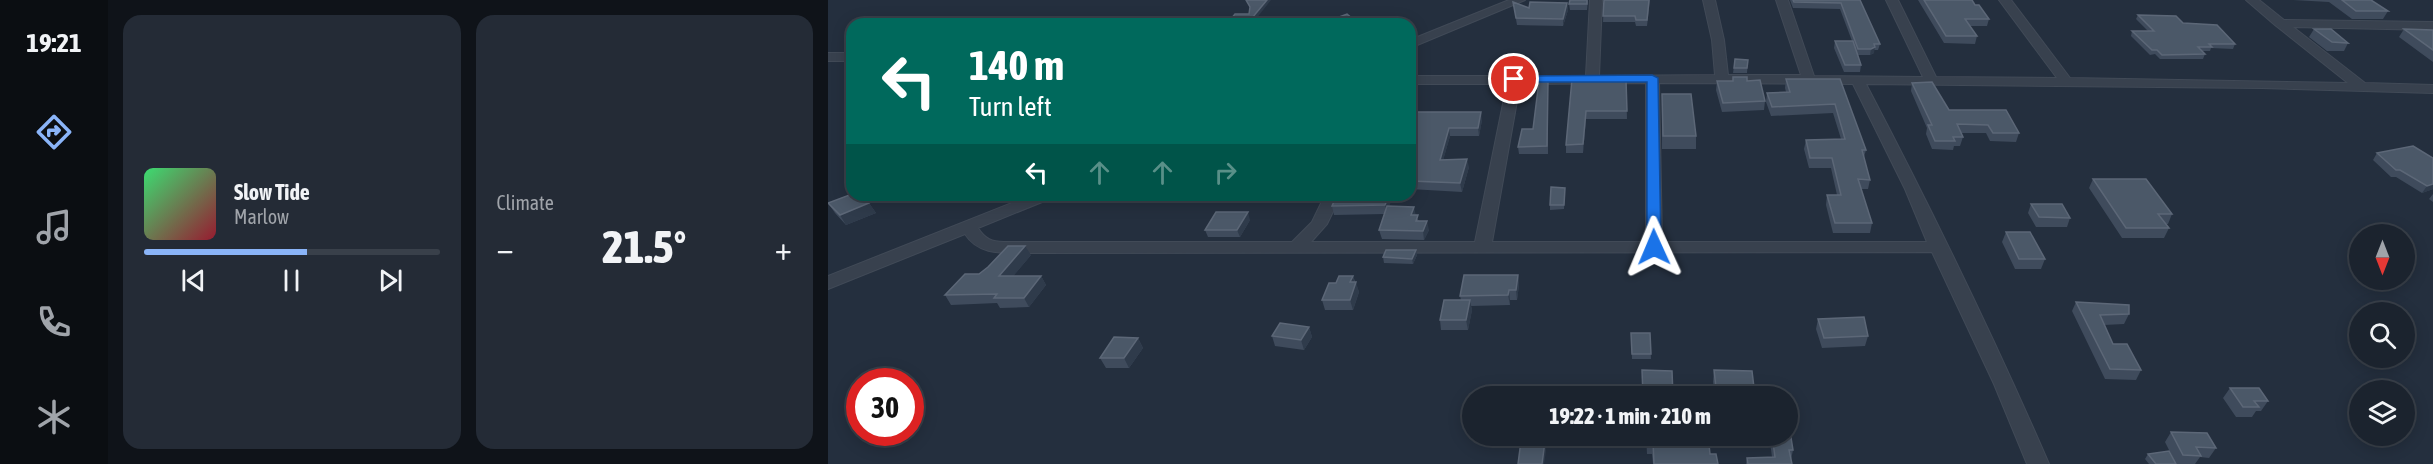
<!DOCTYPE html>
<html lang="en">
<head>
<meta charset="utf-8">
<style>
  :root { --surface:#1b232e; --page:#242b36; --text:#f1f3f6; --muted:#a0a4aa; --line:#39404a; --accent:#8ab4f8 }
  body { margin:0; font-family:"Asap Condensed",sans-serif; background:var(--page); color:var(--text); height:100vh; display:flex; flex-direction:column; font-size:22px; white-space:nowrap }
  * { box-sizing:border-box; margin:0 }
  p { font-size:20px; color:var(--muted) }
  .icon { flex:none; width:33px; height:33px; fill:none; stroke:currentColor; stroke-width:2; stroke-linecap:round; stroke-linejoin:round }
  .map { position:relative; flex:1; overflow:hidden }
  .details { display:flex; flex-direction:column; gap:15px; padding:15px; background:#0f1319; width:720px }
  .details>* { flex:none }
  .banner { position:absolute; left:18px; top:18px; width:570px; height:183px; border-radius:18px; box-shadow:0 3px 15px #0003,0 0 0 2px var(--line); background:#00695c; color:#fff; overflow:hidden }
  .needle { width:39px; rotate:180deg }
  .controls { position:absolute; left:1521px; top:224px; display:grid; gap:12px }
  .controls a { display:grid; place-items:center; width:66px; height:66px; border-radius:50%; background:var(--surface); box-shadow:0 3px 15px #0003,0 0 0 2px var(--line); font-size:30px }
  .speed { position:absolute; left:18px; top:368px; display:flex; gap:12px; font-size:30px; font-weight:700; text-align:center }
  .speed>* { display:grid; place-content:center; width:78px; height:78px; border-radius:50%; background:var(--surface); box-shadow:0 3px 15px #0003,0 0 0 2px var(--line); line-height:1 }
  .speed .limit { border:9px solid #d22; background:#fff; color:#111 }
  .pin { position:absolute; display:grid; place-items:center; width:51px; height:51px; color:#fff; margin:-26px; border:3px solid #fff; border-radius:50%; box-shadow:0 2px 6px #0007 }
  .me { position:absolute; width:66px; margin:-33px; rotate:359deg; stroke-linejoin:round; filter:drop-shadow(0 0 4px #0008) }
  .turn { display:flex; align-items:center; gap:21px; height:126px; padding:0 24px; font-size:27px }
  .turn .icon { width:78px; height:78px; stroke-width:2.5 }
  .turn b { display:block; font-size:42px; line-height:51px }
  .lanes { display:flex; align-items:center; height:57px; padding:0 24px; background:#0003; justify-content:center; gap:30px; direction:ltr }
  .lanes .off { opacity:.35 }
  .big { font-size:45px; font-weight:800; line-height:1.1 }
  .details .widget { flex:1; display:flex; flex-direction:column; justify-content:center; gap:9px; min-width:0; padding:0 21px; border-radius:18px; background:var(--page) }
  .song { display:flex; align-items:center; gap:18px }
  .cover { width:72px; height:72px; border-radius:9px; background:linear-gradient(135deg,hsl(140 70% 55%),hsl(350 70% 35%)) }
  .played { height:6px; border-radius:3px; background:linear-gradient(90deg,var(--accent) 55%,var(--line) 55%) }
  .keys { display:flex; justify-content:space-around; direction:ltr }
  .heat { display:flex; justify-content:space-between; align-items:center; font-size:33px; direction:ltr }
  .details .tiles { flex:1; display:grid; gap:15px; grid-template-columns:repeat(2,1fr) }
  .trip { position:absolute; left:634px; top:386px; width:336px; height:60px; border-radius:30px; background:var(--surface); box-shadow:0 3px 15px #0003,0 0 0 2px var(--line); font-weight:800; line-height:60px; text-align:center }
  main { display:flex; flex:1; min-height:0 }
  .tab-bar { display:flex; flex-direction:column; width:108px; justify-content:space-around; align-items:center; background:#0b0e12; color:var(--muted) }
  .tab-bar .icon { width:42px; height:42px }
  .tab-bar .active { color:var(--accent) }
  .tab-bar b { font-size:27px; color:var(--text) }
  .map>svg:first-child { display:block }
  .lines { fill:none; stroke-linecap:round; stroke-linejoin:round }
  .minor-casing { stroke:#414a57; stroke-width:2 }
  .minor { fill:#38414e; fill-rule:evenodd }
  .wall { fill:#3f4b5c }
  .shaded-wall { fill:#2f3b4b }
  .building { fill:#4b5868; stroke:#5c6777; stroke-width:1.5 }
  .route { fill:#1a73e8; stroke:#114b97; stroke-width:1.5 }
</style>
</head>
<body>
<main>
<nav class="tab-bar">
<b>19:21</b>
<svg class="icon active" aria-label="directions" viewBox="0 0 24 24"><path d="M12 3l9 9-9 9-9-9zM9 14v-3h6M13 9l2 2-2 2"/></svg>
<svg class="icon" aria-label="music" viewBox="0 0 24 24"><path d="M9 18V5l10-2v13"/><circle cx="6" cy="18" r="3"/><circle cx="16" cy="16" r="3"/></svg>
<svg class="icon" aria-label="phone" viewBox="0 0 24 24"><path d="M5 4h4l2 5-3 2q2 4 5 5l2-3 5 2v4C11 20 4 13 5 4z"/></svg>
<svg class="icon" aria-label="climate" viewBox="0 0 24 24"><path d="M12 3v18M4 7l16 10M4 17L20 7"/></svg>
</nav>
<section class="details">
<div class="tiles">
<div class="widget">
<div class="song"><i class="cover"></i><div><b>Slow Tide</b><p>Marlow</p></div></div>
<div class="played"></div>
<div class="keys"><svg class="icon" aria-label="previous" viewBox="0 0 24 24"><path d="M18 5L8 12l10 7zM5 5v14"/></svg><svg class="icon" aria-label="pause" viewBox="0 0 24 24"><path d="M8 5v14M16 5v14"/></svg><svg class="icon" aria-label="next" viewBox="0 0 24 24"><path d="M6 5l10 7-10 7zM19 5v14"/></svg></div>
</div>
<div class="widget"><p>Climate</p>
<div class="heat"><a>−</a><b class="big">21.5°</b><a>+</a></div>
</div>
</div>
</section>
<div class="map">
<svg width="1605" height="464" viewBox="0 0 1605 464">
  <rect width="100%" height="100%" fill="#242f3e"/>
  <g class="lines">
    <defs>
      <path id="minor" d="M681,0H697L582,48V40Z
        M762,0H774L771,76L887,75L884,40L875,0H887L896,40L900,75H973L948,0H960L986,76L1095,77L1058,0H1070L1108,77L1229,78L1171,0H1183L1242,78L1520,83L1447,25L1418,0H1431L1456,20L1605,22V30L1465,27L1537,83L1605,85V93L1434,88L1038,84C1103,208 1165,335 1221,464H1199L1166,384L1104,252L193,253C171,253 150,254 137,234L0,289V276L204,195H226L224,198L150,228C157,239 164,242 176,242H464L484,222L497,195H513L499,224L483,242H647L679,84H582V76H758ZM818,83V242H664L692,84ZM831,83L1025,84L1077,189L1099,242H834Z
        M0,53H24V61H0Z"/>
    </defs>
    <use href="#minor" class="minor-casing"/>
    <use href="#minor" class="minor"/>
  </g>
  <path class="wall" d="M760,0L759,10H742L741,4Z
    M776,0H822L819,26H808L807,22H775Z
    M962,0H1032L1052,44L1050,50H1046V53L1042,55H1030L1033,65L1032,72H1016L1006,48L1007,41H1024L1012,9L965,8Z
    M1090,0H1144L1147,5L1161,19L1159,26H1142L1149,36L1147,44L1116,43Z
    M1465,0H1543L1560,11L1555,19H1524L1501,2Z
    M685,2L701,8L739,3L740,10L735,26L689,25Z
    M1310,15L1355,23L1407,44L1405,49L1383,48L1382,51H1374L1377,54L1375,59H1332L1327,54L1322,55L1303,36L1304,31H1320L1308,19Z
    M1486,29L1520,43L1516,51H1499L1481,37Z
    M1576,29L1605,30V62L1571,37Z
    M907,59L920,60L919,73H905Z
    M744,79L798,80L799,119H758L755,153H738V145Z
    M958,79H1012L1038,150L1036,157L1042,180L1040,189H1033L1044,223L1042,233H1005L998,205L999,195H1009L1003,168H981L976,149L978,140L1013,139L1005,113L943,116L938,102L939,93L958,92L957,88Z
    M889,81H919L937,101L936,110L894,112L888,90Z
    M720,82V154H691L690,147L705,129Z
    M1084,83L1121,110L1191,133L1188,142L1162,141L1158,133H1133L1135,137L1132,146H1126L1125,150L1104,149L1098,134L1099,128L1083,91Z
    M834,94L868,136V149H834Z
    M654,120L651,136H622L615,160L641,167L634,192L582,189V125Z
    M1549,153L1605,158V189L1594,193L1568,177H1563L1545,160Z
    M1265,179L1344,214L1340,224H1337L1341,228L1336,238H1294L1261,188Z
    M737,188L736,209L722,210V205Z
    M1605,194V202L1601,199Z
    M509,195L561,206L587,215L591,221L601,230L596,240L554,239L551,230L556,214L506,215L504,206Z
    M0,203H41L48,213L18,225L7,213Z
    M1203,204L1242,218L1239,227H1208L1200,213Z
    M422,220L412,237H380L377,230Z
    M1178,232L1217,259L1213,269H1187L1174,242Z
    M588,250L589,255L585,264L556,263L555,257Z
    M203,255L185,276H213L218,285L201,307L172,308L169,303L123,305L117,295L151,274Z
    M690,275L691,285L689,300H682V305L643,306L644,310L640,330H613L612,320L633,300L632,296Z
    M525,276L531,292L525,310H497L494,300L508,283Z
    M1248,302L1301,314L1296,324L1276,325L1285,344L1313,370L1308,380L1277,379L1244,311Z
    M990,319L1040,336L1037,346L994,348L988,329Z
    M481,327L484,337L476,350L447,346L444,336Z
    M803,333H822L823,359H804Z
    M310,338L315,348L301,368H278L272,358Z
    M886,370L927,396H887L885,382Z
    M1402,388L1440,401L1433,411H1428L1424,417H1408L1395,398Z
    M1343,432L1388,448L1381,458L1372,457L1367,464H1348L1337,442Z
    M818,435H931L930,440H880L882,454L890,464H825L824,454H819Z
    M941,435H960L965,450L963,460L964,464H918L919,458L944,457Z
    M1320,454L1348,464H1321L1317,459Z"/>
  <path class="shaded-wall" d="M439,0H443L424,24H419Z
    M739,3L740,10L735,26V19Z
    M1047,47L1046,53L1042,55L1043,49Z
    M758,111V119L755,153V144Z
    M653,112L654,120L651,136L650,128Z
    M621,128L622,136L613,168L612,160Z
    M639,159L641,167L634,192L632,183Z
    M1605,184V189L1594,193L1599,186Z
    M561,195H565L559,214L557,205Z
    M41,203L48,213L18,225L12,215Z
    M586,207L588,216L583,215Z
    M420,212L422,220L412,237L409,230Z
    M599,221L601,230L596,240L595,231Z
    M197,246L203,255L177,286L171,276Z
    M588,250L589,255L585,264L584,259Z
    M690,275L691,285L689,300L688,290Z
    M213,276L218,285L201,307L196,298Z
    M525,276L527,285L528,282L531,292L525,310L522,300V282Z
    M681,290L682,300V305L680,295Z
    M642,300L644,310L640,330L638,320Z
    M481,327L484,337L476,350L473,340Z
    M310,338L315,348L301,368L296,358Z
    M717,441L718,451L716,464H714Z"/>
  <path class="building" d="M418,0H439L419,24H399L407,14H421L422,7Z
    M742,0H759V4H741Z
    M776,0H821L819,20H808L807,16H775Z
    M965,0H1032L1052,44H1046L1047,47L1043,49H1030L1013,3L966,2Z
    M1096,0H1144L1147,5H1151L1161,19H1137L1149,36H1118Z
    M1514,0H1543L1560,11H1528Z
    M685,2L701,8L702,2L739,3L735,19L688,18Z
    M519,14L531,24H509L503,20Z
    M1310,15L1348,16L1355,23L1389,25L1407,44H1381L1384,47H1370L1377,54L1334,55L1329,50H1324L1304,31H1326Z
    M1486,29H1503L1520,43L1504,42Z
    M1576,29L1605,30V50Z
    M1007,41H1025L1033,65H1017Z
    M907,59L920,60L919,68H906Z
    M905,77H919V81L932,80L937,101L895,103L889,81H905Z
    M744,79L798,80L799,111H758L755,144L738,145Z
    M958,79H1012L1038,150H1034L1042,180L1030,179L1044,223H1007L999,195H1013L1004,158H982L978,140L1017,139L1007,104L944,107L939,93L962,92Z
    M711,81L720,82L719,146L690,147L694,129H705Z
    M1104,82L1121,110H1178L1191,133H1165L1160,125L1129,124L1135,137H1125L1127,141H1107L1100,125H1104L1084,83Z
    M834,94H863L868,136H835Z
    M588,112H653L650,128H621L612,160L639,159L632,183L582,181V125Z
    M1585,146L1605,158V184L1599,186L1572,170H1568L1549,153Z
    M1265,179H1318L1344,214H1330L1341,228H1298Z
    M723,187L737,188L736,205H722Z
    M24,194V195H33L41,203L12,215L0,203Z
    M509,195H561L557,205L504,206Z
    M1203,204H1234L1242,218L1211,217Z
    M559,206L586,207L583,215H590L588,221H599L595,231L551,230Z
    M388,212H420L409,230H377Z
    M1178,232H1202L1217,259H1191Z
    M180,246H197L171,276H213L196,298H166L169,294L117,295L137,274H151L160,267Z
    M558,250H588L584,259L555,257Z
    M636,275H690L688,290H681L680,295L632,296Z
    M511,276H525L522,282H528L522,300H494L501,283H508Z
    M616,300H642L638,320H612Z
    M1248,302L1301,305V314L1272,315L1285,344H1299L1313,370L1282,369Z
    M1036,317L1040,336L996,338L990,319Z
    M452,323L481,327L473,340L444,336Z
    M803,333H822L823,354H804Z
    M286,337L310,338L296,358H272Z
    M814,370L844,371L845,396H815Z
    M886,370L924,371L927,396H889Z
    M1402,388H1431L1440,401H1426L1431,407H1415Z
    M960,419L965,450H961L964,464H920L919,458L947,457L944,435H960Z
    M1343,432L1379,433L1388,448L1368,447L1373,456L1355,455Z
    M819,435H880L882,454H888L890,464H826L825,442L819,443Z
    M693,441H717L714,464H690Z
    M1341,451L1348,464H1328L1320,454Z"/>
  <path class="route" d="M824,75L830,78L833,247L826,252L819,247V82H686L680,79L686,76Z"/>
</svg>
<div class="controls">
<a><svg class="needle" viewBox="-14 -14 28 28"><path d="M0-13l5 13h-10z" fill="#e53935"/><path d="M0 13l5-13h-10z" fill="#a0a4aa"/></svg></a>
<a><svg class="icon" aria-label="search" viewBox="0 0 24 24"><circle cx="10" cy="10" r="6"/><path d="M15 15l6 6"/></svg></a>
<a><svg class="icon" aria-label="layers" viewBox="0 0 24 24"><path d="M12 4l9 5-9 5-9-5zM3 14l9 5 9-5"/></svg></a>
</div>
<div class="speed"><div class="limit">30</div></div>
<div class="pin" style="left:686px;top:79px;background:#d93025"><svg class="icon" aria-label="arrive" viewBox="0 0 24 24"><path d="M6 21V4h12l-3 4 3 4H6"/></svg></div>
<svg class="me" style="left:826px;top:247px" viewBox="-20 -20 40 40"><path d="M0-17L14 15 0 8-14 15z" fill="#1a73e8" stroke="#fff" stroke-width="4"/></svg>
<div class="trip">19:22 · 1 min · 210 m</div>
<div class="banner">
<div class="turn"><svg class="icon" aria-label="left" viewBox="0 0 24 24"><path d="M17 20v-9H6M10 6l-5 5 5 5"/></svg><div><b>140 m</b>Turn left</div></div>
<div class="lanes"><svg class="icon" aria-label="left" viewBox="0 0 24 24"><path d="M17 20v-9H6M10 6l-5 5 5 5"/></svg><svg class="icon off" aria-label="ahead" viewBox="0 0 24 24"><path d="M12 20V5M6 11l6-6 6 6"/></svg><svg class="icon off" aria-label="ahead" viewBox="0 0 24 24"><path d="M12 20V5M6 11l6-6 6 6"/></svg><svg class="icon off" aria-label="right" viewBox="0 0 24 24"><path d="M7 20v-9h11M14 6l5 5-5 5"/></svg></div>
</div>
</div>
</main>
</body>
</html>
